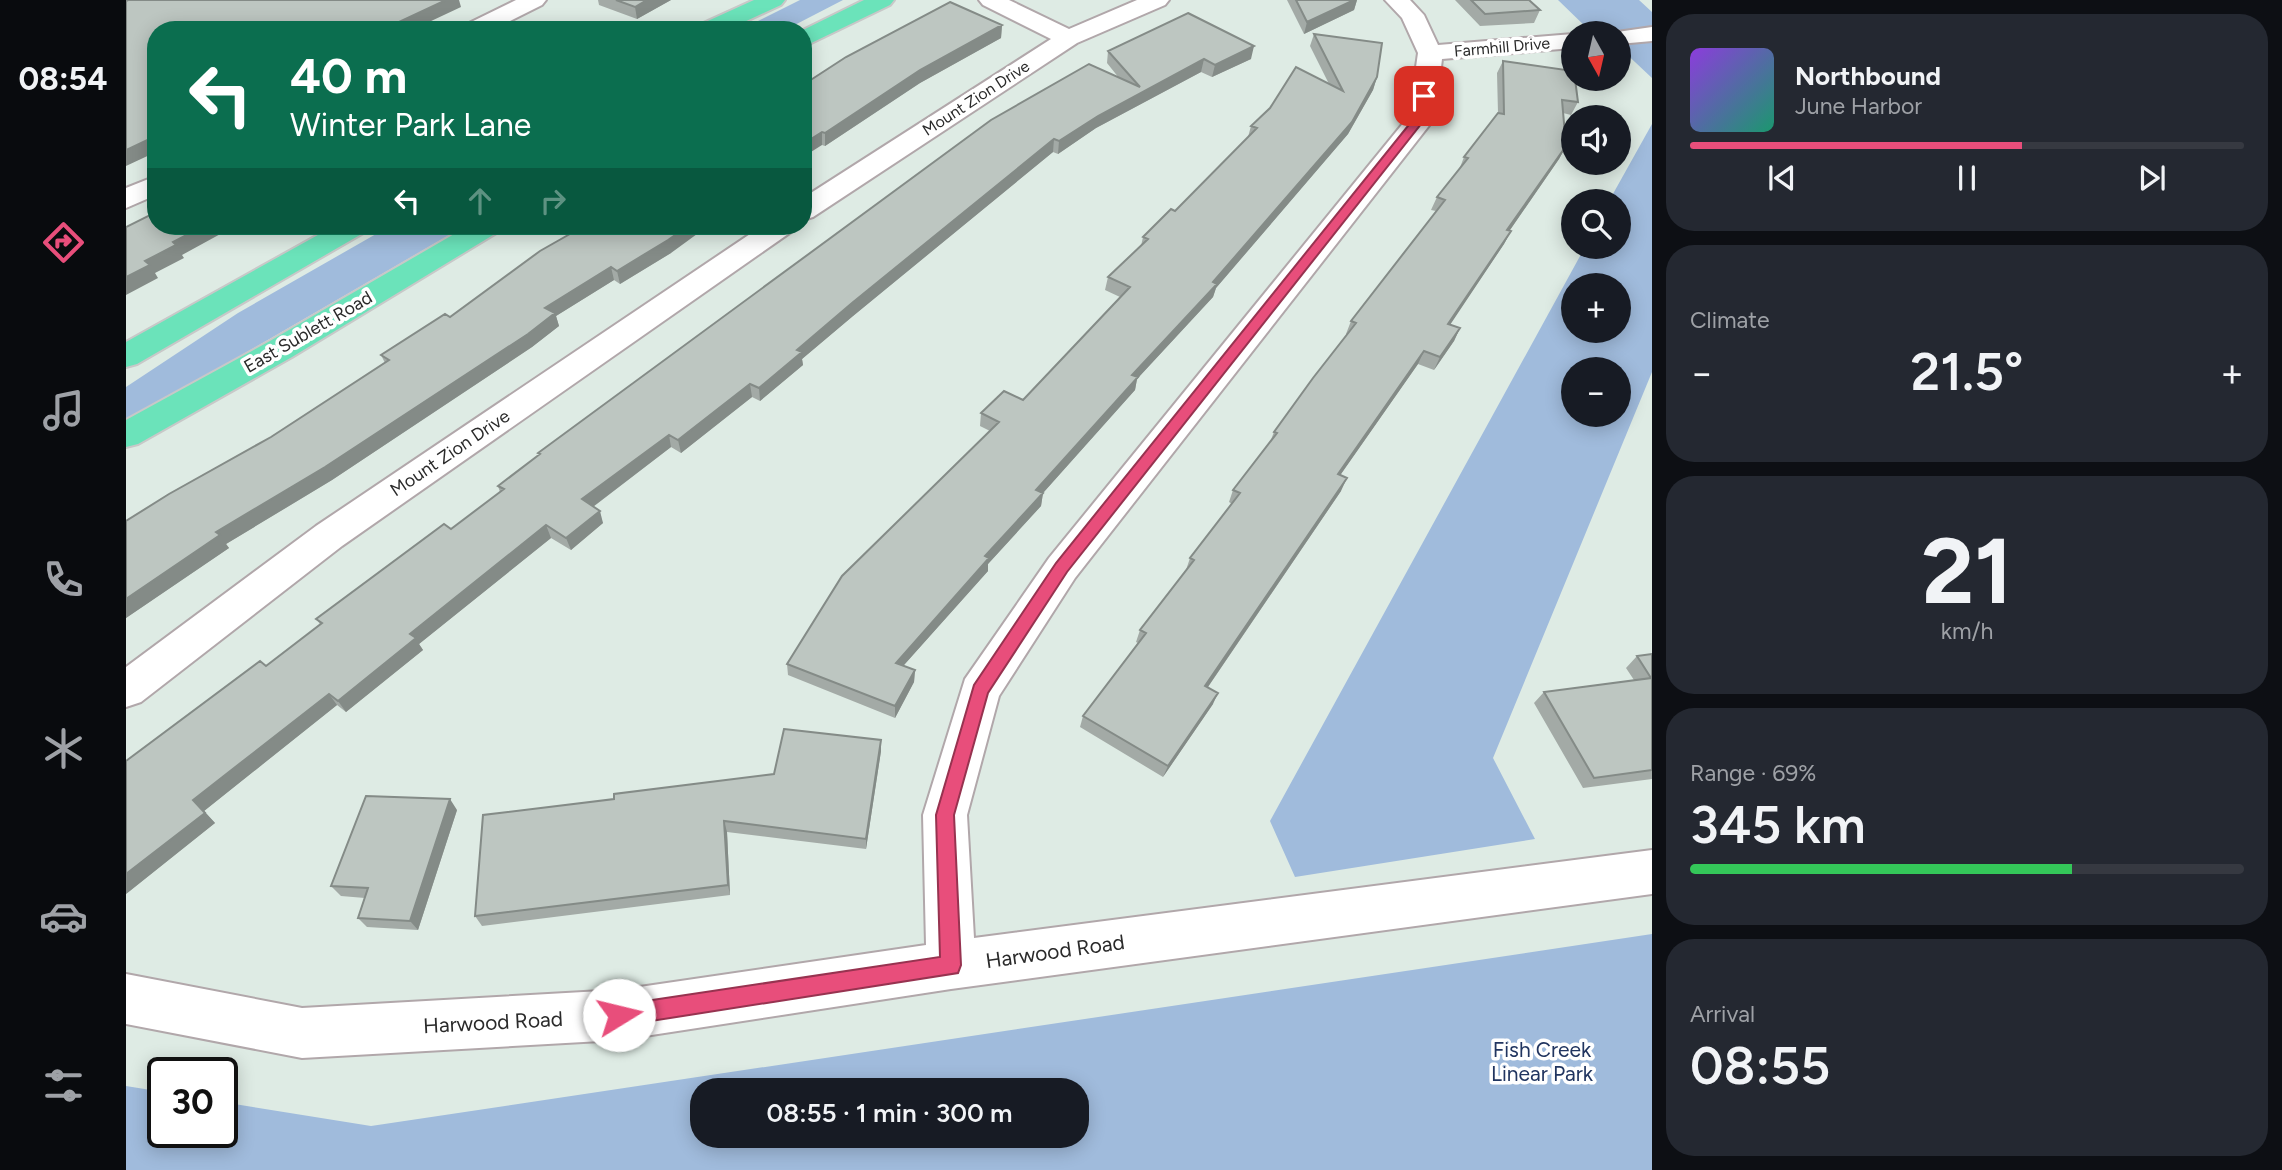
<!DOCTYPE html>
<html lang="en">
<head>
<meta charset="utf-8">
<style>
  :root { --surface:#171b24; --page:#242831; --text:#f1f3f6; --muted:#9ea1a6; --line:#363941; --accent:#e84e7b }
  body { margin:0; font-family:Figtree,sans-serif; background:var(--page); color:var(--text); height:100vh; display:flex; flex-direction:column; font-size:26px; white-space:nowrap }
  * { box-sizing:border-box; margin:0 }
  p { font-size:23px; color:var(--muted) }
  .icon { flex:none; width:38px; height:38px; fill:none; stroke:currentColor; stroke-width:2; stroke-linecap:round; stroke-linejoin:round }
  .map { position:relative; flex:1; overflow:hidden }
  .sheet { display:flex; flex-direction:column; gap:14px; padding:14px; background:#0d0f14; width:630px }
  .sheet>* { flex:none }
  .top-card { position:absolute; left:21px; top:21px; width:665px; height:214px; border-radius:28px; box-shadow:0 4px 18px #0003; background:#0b6e4f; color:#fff; overflow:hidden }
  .needle { width:46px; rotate:172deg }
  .tools { position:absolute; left:1435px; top:21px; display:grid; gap:14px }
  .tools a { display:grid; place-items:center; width:70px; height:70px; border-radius:50%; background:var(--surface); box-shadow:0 4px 18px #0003; font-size:35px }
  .speed { position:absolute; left:21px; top:1057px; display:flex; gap:14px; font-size:35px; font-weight:700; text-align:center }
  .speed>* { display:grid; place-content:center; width:91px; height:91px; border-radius:50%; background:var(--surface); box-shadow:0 4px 18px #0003; line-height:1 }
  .speed .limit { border:4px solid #111; border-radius:10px; background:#fff; color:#111 }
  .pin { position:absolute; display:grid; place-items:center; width:60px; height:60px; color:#fff; margin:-30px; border-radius:14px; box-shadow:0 4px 10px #0006 }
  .me { position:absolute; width:77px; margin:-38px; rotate:81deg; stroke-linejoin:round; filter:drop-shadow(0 0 5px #0008) }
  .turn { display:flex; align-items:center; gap:24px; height:147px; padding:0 28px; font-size:32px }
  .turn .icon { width:91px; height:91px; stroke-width:2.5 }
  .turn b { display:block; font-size:49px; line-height:60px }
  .lanes { display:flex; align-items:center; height:66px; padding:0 28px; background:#0003; justify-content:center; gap:35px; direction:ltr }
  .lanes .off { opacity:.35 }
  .big { font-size:52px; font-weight:600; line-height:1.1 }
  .sheet .card { flex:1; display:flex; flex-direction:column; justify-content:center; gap:10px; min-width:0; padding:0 24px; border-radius:28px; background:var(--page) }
  .sheet .dial { align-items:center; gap:0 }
  .dial b { font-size:91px; line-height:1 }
  .song { display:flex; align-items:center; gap:21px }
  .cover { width:84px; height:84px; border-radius:10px; background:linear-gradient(135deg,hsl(270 70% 55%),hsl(160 70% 35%)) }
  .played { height:7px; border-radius:4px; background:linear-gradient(90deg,var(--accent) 60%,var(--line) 60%) }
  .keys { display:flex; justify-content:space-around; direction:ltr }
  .heat { display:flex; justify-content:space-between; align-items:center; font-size:38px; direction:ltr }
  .charge { height:10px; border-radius:5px; background:linear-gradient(90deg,#34c759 69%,var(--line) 0) }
  .trip { position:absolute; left:564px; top:1078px; width:399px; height:70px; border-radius:28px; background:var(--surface); box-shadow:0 4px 18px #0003; font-weight:600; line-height:70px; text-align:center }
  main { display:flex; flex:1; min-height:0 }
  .tabs { display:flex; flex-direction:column; width:126px; justify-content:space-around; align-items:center; background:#090b0e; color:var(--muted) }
  .tabs .icon { width:49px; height:49px }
  .tabs .selected { color:var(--accent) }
  .tabs b { font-size:32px; color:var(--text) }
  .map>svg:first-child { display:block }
  .green { fill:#a0bbdc; fill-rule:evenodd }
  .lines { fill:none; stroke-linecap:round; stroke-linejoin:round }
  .minor-casing { stroke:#b1a7aa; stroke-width:4 }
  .major-casing { stroke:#c8c8c8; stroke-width:4 }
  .minor { fill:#fff; fill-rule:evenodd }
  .major { fill:#6be3ba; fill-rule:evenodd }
  .wall { fill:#a3aaa6 }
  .shaded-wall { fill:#848b87 }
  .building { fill:#bdc6c1; stroke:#848b87; stroke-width:2 }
  .route { fill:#e84e7b; stroke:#973350; stroke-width:2 }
  .labels { text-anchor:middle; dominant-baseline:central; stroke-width:7; stroke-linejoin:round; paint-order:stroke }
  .far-street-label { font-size:16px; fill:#2a2a2a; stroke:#fff }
  .street-label { font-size:18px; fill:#2a2a2a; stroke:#fff }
  .near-street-label { font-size:21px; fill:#2a2a2a; stroke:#fff }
  .near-park-label { font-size:21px; fill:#213560; stroke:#fff }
</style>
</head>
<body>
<main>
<nav class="tabs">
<b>08:54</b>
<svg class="icon selected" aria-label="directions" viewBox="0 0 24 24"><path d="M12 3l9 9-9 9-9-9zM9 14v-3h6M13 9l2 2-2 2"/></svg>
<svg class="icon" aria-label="music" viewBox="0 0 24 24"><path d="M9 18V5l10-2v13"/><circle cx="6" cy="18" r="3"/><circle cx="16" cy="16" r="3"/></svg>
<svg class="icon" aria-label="phone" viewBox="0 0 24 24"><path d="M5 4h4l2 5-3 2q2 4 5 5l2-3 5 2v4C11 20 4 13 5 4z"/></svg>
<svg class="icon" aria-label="climate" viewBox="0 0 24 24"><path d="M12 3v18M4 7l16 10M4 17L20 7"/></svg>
<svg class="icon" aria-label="car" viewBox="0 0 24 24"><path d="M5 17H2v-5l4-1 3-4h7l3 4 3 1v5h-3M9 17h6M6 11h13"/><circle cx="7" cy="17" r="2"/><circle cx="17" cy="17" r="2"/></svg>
<svg class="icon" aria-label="filters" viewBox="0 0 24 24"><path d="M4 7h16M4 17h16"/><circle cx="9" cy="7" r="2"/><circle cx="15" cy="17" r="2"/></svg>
</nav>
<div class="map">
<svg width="1526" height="1170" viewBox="0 0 1526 1170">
  <rect width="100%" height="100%" fill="#deebe4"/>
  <path class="green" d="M674,0H717L659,30H614Z
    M1432,0H1513L1526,12V78L1493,47V33L1463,30Z
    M1526,124V372L1367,758L1409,839L1169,877L1144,821L1459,247H1493V201H1483ZM1493,285V331H1447V285ZM1493,369V415H1447V369Z
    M264,226H339L0,422V387L112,313Z
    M1526,934V1170H0V1086L37,1092V1132H96V1102L245,1126ZM576,1090H950V1136H576Z"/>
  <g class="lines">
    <defs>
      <path id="minor" d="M390,0H420L416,5L366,30H335L339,25Z
        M853,0H883L943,29L1011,0H1043L1039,5L951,43L687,217L677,220V198L925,39L857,5Z
        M1259,0H1284L1298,15L1312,45L1447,34V48L1316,59L1309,117L1305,123L949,578L873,696L841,815L848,938L1526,850V894L825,989L493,1040L176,1058L0,1024V974L176,1008L493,990L800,945L797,815L839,679L923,558L1283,116L1292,53L1276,18Z
        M1526,27V41L1493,44V33H1484Z
        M30,176V195L0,208V188Z
        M636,226H670L665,232L216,546L15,702L0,707V667L190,526Z"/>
      <path id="major" d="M628,0H659L655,5L601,30H569L573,25Z
        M738,0H768L764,5L677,47V30Z
        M208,226H244L239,232L11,364L0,367V342Z
        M342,226H377L372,232L166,357L12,444L0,447V420L144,341Z"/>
    </defs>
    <use href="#minor" class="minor-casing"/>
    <use href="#major" class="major-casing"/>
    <use href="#minor" class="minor"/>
    <use href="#major" class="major"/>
  </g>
  <path class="wall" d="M472,0H545L511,19L473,5Z
    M1161,0H1231L1228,10L1178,34Z
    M1329,0H1403L1414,10L1408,23L1354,26Z
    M876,25L875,38L794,83L699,146L696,145L677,85Z
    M1188,34L1251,77L1247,90L1222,134L1090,288L1087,297L1011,379L1009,390L917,493L915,506L862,564V571L777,666L789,670L788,682L769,718L662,675L661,664L864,431L854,426L855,413L897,400L994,297L979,290L982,277L1015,246L1017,237L1049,211L1122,137L1125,126L1203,84L1184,46Z
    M982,51L1125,59L1086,77L1075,72L970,128L932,154L927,152L727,316L676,359L677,365L634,401L626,397L555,453L545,447L467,507L477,523L445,550L425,538L293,644L297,650L220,712L211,705L78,811L89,823L0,894L194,624L190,619L325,529L374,492L372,486L413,455L412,453L993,78L981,63Z
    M1377,61L1452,102L1445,115L1437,113L1440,146L1433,159L1384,230L1385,231L1378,244L1324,324L1334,328L1328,341L1308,370L1292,364L1214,475L1215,491L1082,687L1087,704L1037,777L954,727L957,716L1012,643L1010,642L1014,630L1060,570L1064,558L1106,504L1103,502L1107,490L1144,442L1148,432L1221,335L1220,334L1225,321L1310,211L1305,210L1311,197L1333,170L1338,157L1372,113L1371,73Z
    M414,251L545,253L494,284L488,280L430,316L433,326L406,347L206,480L100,544L103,548L0,618V521L145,437L259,363L255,355L324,317Z
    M1526,654V779L1457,788L1408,703L1418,692L1508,680L1500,668L1511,656Z
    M755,740V751L740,849L601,832L604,895L356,926L349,916L488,799L648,774Z
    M331,810L292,930L241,927L232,918L239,898L215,896L205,886Z"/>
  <path class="shaded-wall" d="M320,0H333L335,7L286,30H256Z
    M521,0H545L511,19L509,7Z
    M1228,0H1231L1228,10L1178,34L1181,22Z
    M876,25L875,38L794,83L699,146V133L794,70Z
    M1128,46L1125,59L1086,77L1089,65Z
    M1078,59L1075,72L970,128L932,154L933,141L972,116Z
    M1251,77L1247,90L1222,134L1090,288L1087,297L1011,379L1009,390L917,493L915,506L862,564V571L770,674V663L859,556L910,490L1006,375L1087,282Z
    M696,132V145L677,157V144Z
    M30,136V152L0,166V150Z
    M928,139L927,152L727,316L676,359L677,365L634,401L633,388L671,350L726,303Z
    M1440,146L1433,159L1375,243L1381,230Z
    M78,226H109L56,255L58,258L29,273L32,278L0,295V277L19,261L47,242Z
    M562,226H582L545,253L494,284L491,271Z
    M1385,231L1378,244L1316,337L1322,324Z
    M485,267L488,280L430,316L433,326L406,347L206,480L100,544L103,548L0,618V599L90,532L419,308Z
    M1334,328L1328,341L1308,370L1314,357Z
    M1298,351L1292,364L1206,487L1212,474Z
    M624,384L626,397L555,453L552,440Z
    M543,435L545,447L460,512L456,499Z
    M1221,478L1215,491L1075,697L1079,686Z
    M474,511L477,523L445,550L440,538Z
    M420,525L425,538L293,644L297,650L220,712L212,701L284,634Z
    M789,670L788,682L769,718V706Z
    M1092,693L1087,704L1037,777L1042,766Z
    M203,694L211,705L78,811L89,823L0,894V874L67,800Z
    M755,740V751L740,849V839Z
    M324,799L331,810L292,930L284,921Z
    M598,821L601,832L604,895L602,885Z"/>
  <path class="building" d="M2,0H320L256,30H30V136L0,150V1Z
    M490,0H521L509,7Z
    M1170,0H1228L1181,22Z
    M1345,0H1403L1414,10L1359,14Z
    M824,2L876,25L794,70L699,133L696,132L677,144V85L720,57Z
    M1062,13L1128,46L1089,65L1078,59L972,116L933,141L928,139L726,303L671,350L676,352L633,388L624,384L552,440L543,435L456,499L474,511L440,538L420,525L284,634L290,638L212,701L203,694L67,800L79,813L0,874V761L134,661L140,666L196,623L190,619L318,524L325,529L378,489L372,486L414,454L412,453L865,120L963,64L1014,87L982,51Z
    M403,25L414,30H394Z
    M1188,34L1256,43L1251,77L1226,122L1087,282L1091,284L1006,375L1012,377L910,490L917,493L859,556L863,558L770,663L789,670L769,706L661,664L716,576L873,422L855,413L878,391L897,400L1004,287L982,277L1022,239L1017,237L1045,209L1049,211L1131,128L1125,126L1144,108L1170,67L1217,91Z
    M1377,61L1447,71V79H1449L1452,102L1436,100L1440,146L1381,230L1385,231L1322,324L1334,328L1314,357L1298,351L1212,474L1221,478L1079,686L1092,693L1042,766L957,716L1020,633L1014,630L1068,560L1064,558L1114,493L1107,490L1151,433L1148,432L1187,378L1230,323L1225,321L1319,200L1311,197L1342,158L1338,157L1372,113L1378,114Z
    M30,212V226H78L47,242L50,245L19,261L24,265L0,277V227Z
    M458,226L463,227L464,226H562L542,240L491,271L485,267L419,308L429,313L402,334L199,467L90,532L94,535L0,599V521L43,494L145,437L263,360L255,355L319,314L324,317L414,251Z
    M1526,654V770L1468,778L1418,692L1525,678L1511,656Z
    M658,729L755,740L740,839L598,821L602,885L349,916L357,815L488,799V794L648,774Z
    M240,796L324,799L284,921L232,918L242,888L205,886Z"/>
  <path class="route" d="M1298,92L1304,96L1299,119L941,572L862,693L828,815L835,965L832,973L493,1026L486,1023L483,1015L486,1008L493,1005L814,957L810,815L848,685L930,563L1290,116L1293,96Z"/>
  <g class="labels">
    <g class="far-street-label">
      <text transform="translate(1376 47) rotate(-5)">Farmhill Drive</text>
      <text transform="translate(850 98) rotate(-33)">Mount Zion Drive</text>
    </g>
    <g class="street-label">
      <text transform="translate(182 332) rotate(-30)">East Sublett Road</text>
      <text transform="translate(324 453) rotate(-34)">Mount Zion Drive</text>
    </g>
    <g class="near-street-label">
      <text transform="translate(929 951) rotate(-8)">Harwood Road</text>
      <text transform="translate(367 1022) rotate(-3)">Harwood Road</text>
    </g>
    <g class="near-park-label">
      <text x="1416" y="1049">Fish Creek<tspan x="1416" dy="24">Linear Park</tspan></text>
    </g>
  </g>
</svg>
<div class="tools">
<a><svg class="needle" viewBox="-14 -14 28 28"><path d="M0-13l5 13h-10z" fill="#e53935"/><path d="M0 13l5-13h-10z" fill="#9ea1a6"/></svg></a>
<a><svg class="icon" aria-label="sound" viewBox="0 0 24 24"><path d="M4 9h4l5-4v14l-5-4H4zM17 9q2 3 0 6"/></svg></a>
<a><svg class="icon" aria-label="search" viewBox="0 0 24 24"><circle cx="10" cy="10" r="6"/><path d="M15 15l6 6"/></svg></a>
<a>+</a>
<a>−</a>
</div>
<div class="speed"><div class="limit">30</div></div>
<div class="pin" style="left:1298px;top:96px;background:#d93025"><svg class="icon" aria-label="arrive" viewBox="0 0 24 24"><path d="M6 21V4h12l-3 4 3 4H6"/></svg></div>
<svg class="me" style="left:493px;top:1015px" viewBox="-20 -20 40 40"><circle r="19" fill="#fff"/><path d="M0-13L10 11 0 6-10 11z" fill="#e84e7b"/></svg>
<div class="trip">08:55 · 1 min · 300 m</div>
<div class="top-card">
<div class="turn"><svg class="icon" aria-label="left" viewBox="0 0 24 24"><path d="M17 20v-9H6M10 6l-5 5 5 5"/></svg><div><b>40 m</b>Winter Park Lane</div></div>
<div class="lanes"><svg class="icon" aria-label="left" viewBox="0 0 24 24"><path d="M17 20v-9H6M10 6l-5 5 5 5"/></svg><svg class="icon off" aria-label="ahead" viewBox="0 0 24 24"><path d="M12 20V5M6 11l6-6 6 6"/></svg><svg class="icon off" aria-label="right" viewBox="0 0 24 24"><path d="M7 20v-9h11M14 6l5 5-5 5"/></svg></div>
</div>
</div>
<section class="sheet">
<div class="card">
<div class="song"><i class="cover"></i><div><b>Northbound</b><p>June Harbor</p></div></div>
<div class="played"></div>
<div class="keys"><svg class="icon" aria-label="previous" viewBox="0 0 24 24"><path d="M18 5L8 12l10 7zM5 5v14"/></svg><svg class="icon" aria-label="pause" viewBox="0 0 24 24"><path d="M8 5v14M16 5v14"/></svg><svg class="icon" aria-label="next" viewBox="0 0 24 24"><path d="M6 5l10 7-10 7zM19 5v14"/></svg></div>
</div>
<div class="card"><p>Climate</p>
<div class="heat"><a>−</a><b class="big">21.5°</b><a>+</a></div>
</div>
<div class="card dial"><b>21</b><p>km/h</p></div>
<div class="card"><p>Range · 69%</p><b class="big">345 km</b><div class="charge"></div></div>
<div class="card"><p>Arrival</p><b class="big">08:55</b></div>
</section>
</main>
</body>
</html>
